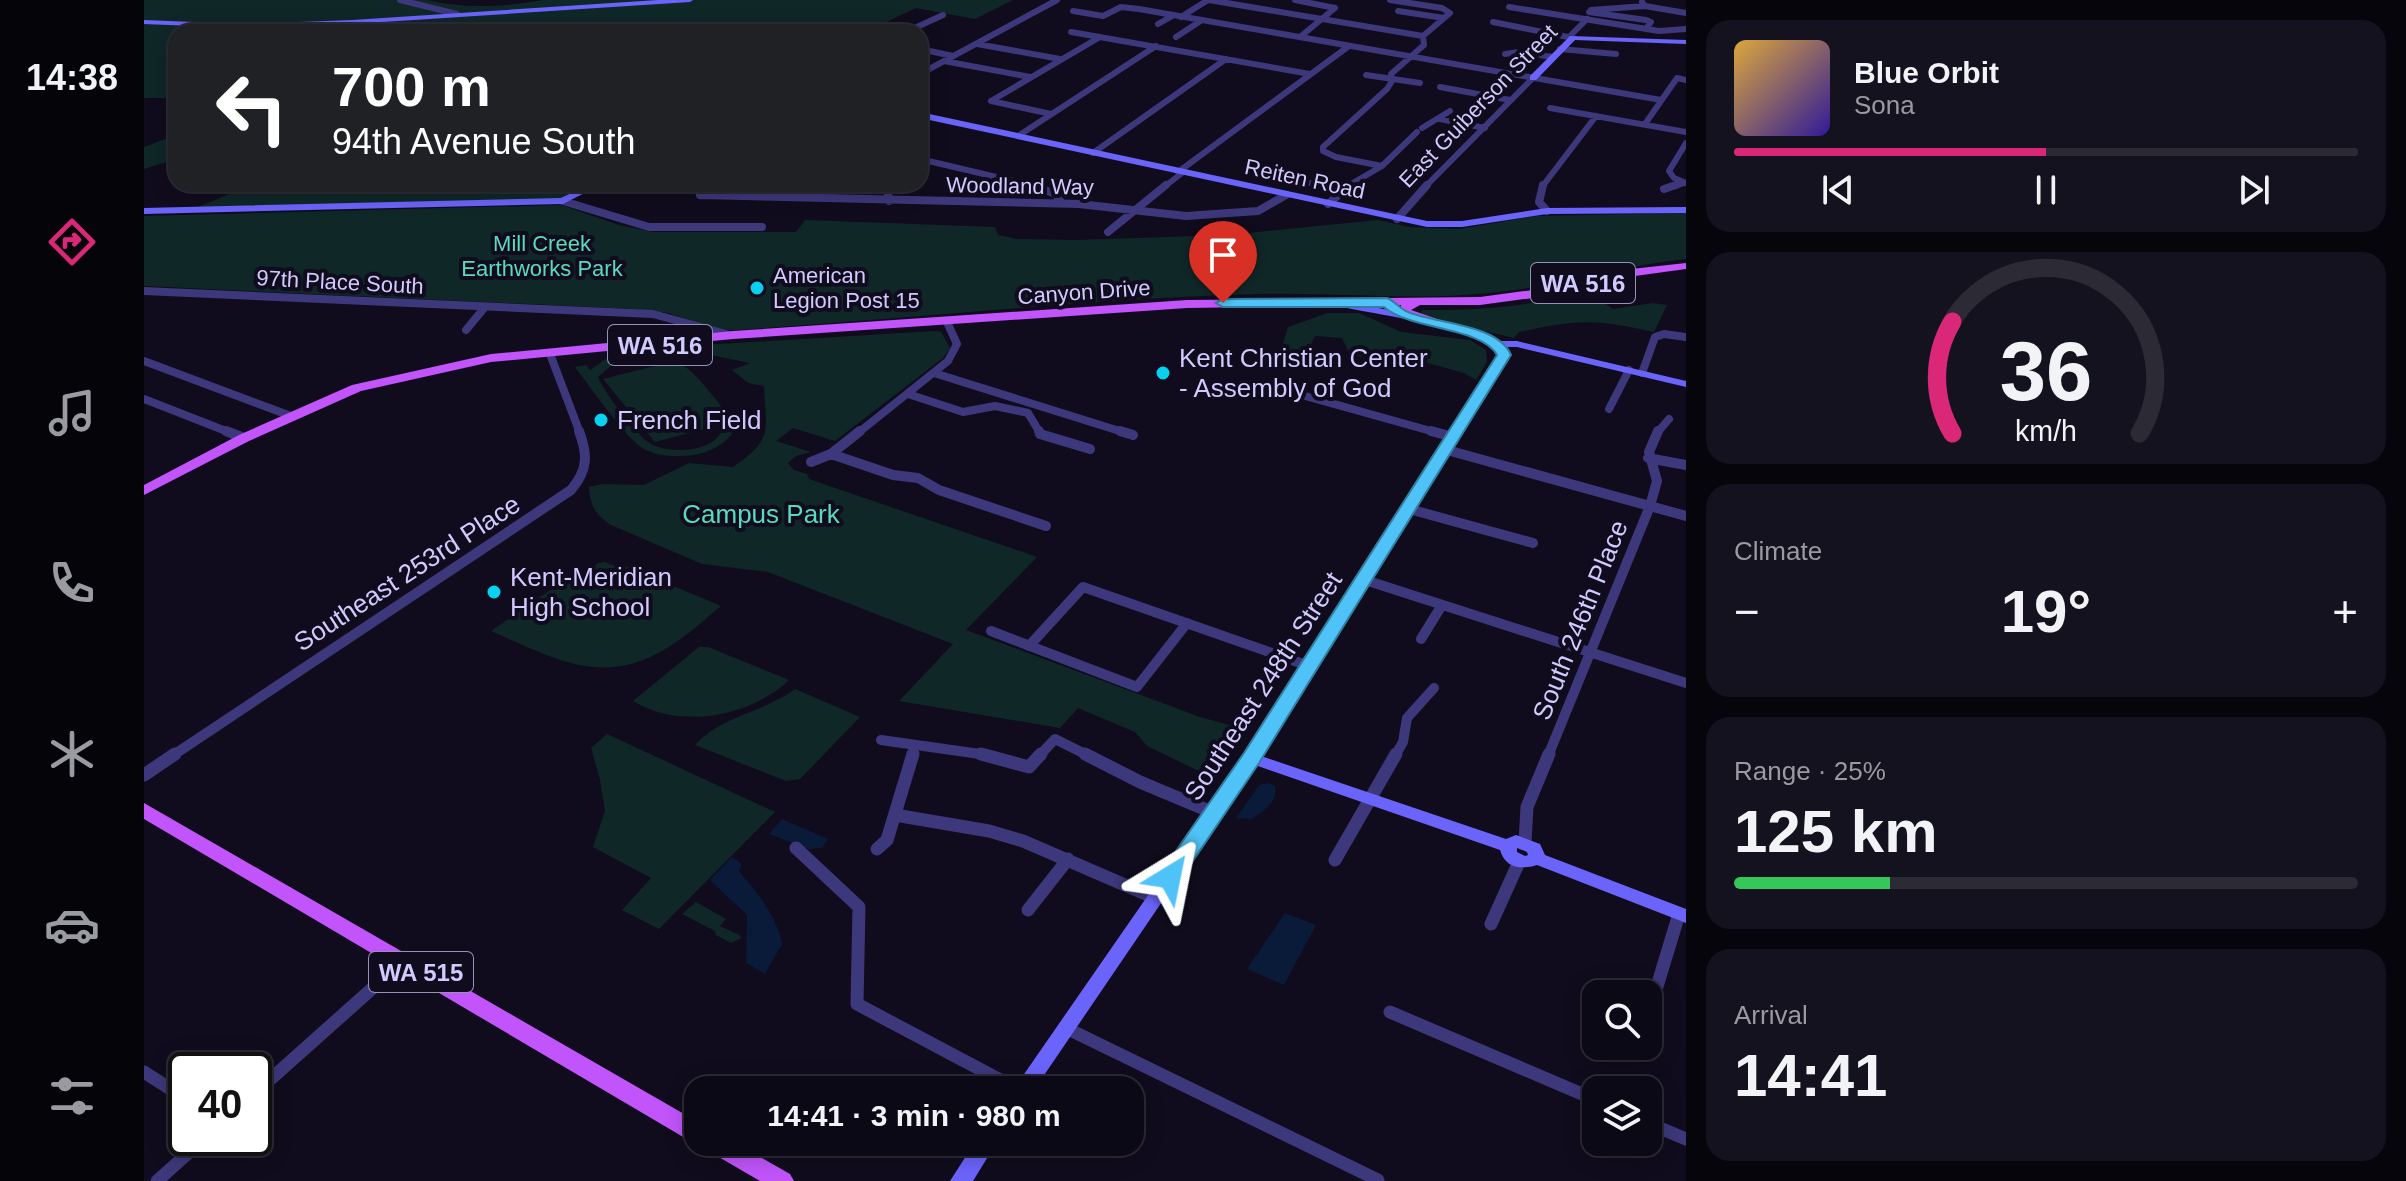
<!DOCTYPE html>
<html lang="en">
<head>
<meta charset="utf-8">
<style>
  :root { --surface:#0c0916; --page:#15121f; --text:#f1f3f6; --muted:#9a9aa1; --line:#2c2a35; --accent:#db2777 }
  body { margin:0; font-family:Arial,sans-serif; background:var(--page); color:var(--text); height:100vh; display:flex; flex-direction:column; font-size:30px; white-space:nowrap }
  * { box-sizing:border-box; margin:0 }
  p { font-size:26px; color:var(--muted) }
  .icon { flex:none; width:44px; height:44px; fill:none; stroke:currentColor; stroke-width:2; stroke-linecap:round; stroke-linejoin:round }
  .map { position:relative; flex:1; overflow:hidden }
  .panel { display:flex; flex-direction:column; gap:20px; padding:20px; background:#07050c; width:720px }
  .panel>* { flex:none }
  .banner { position:absolute; left:24px; top:24px; width:760px; height:168px; border-radius:24px; box-shadow:0 4px 20px #0003,0 0 0 2px var(--line); background:#202124; color:#fff; overflow:hidden }
  .controls { position:absolute; left:1438px; top:980px; display:grid; gap:16px }
  .controls a { display:grid; place-items:center; width:80px; height:80px; border-radius:16px; background:var(--surface); box-shadow:0 4px 20px #0003,0 0 0 2px var(--line); font-size:40px }
  .speed { position:absolute; left:24px; top:1052px; display:flex; gap:16px; font-size:40px; font-weight:700; text-align:center }
  .speed>* { display:grid; place-content:center; width:104px; height:104px; border-radius:50%; background:var(--surface); box-shadow:0 4px 20px #0003,0 0 0 2px var(--line); line-height:1 }
  .speed .limit { border:4px solid #111; border-radius:12px; background:#fff; color:#111 }
  .pin { position:absolute; display:grid; place-items:center; width:68px; height:68px; color:#fff; margin:-82px -34px; border-radius:50% 50% 50% 0; rotate:-45deg; box-shadow:0 0 8px #0007 }
  .pin .icon { rotate:45deg }
  .me { position:absolute; width:88px; margin:-44px; rotate:35deg; stroke-linejoin:round; filter:drop-shadow(0 0 6px #0008) }
  .turn { display:flex; align-items:center; gap:28px; height:168px; padding:0 32px; font-size:36px }
  .turn .icon { width:104px; height:104px; stroke-width:2.5 }
  .turn b { display:block; font-size:56px; line-height:68px }
  .big { font-size:60px; font-weight:700; line-height:1.1 }
  .panel .tile { flex:1; display:flex; flex-direction:column; justify-content:center; gap:12px; min-width:0; padding:0 28px; border-radius:24px; background:var(--page) }
  .panel .dial { align-items:center; gap:0 }
  .dial svg { height:208px; overflow:visible; fill:none; stroke:var(--line); stroke-width:7; stroke-linecap:round; text-anchor:middle }
  .dial text { fill:var(--text); stroke:none }
  .song { display:flex; align-items:center; gap:24px }
  .cover { width:96px; height:96px; border-radius:12px; background:linear-gradient(135deg,hsl(40 70% 55%),hsl(250 70% 35%)) }
  .played { height:8px; border-radius:4px; background:linear-gradient(90deg,var(--accent) 50%,var(--line) 50%) }
  .keys { display:flex; justify-content:space-around; direction:ltr }
  .heat { display:flex; justify-content:space-between; align-items:center; font-size:44px; direction:ltr }
  .charge { height:12px; border-radius:6px; background:linear-gradient(90deg,#34c759 25%,var(--line) 0) }
  .trip { position:absolute; left:540px; top:1076px; width:460px; height:80px; border-radius:24px; background:var(--surface); box-shadow:0 4px 20px #0003,0 0 0 2px var(--line); font-weight:700; line-height:80px; text-align:center }
  main { display:flex; flex:1; min-height:0 }
  .menu { display:flex; flex-direction:column; width:144px; justify-content:space-around; align-items:center; background:#050409; color:var(--muted) }
  .menu .icon { width:56px; height:56px }
  .menu .selected { color:var(--accent) }
  .menu b { font-size:36px; color:var(--text) }
  .map>svg:first-child { display:block }
  .green { fill:#102727; fill-rule:evenodd }
  .water { fill:#0a1a39 }
  .lines { fill:none; stroke-linecap:round; stroke-linejoin:round }
  .street-far3 { stroke:#3d387b; stroke-width:6 }
  .street-far2 { stroke:#3d387b; stroke-width:8 }
  .street-far1 { stroke:#3d387b; stroke-width:10 }
  .street { stroke:#3d387b; stroke-width:13 }
  .secondary { fill:#6b64fb; fill-rule:evenodd }
  .primary { fill:#c154fb; fill-rule:evenodd }
  .route { fill:#4fc3f7; stroke:#337fa1; stroke-width:2 }
  .poi-dot { fill:#06d1ee; stroke:#100c1d; stroke-width:3 }
  .labels { text-anchor:middle; dominant-baseline:central; stroke-width:8; stroke-linejoin:round; paint-order:stroke }
  .far-street-label { font-size:22px; fill:#d1cafe; stroke:#100c1d }
  .far-park-label { font-size:22px; fill:#59dbbe; stroke:#100c1d }
  .far-poi-label { font-size:22px; fill:#d1cafe; stroke:#100c1d; text-anchor:start }
  .shield { fill:#100c1d; stroke:#9791ba; stroke-width:2 }
  .shield-label { font-size:24px; font-weight:bold; fill:#d1cafe }
  .poi-label { font-size:26px; fill:#d1cafe; stroke:#100c1d; text-anchor:start }
  .park-label { font-size:26px; fill:#59dbbe; stroke:#100c1d }
  .street-label { font-size:26px; fill:#d1cafe; stroke:#100c1d }
</style>
</head>
<body>
<main>
<nav class="menu">
<b>14:38</b>
<svg class="icon selected" aria-label="directions" viewBox="0 0 24 24"><path d="M12 3l9 9-9 9-9-9zM9 14v-3h6M13 9l2 2-2 2"/></svg>
<svg class="icon" aria-label="music" viewBox="0 0 24 24"><path d="M9 18V5l10-2v13"/><circle cx="6" cy="18" r="3"/><circle cx="16" cy="16" r="3"/></svg>
<svg class="icon" aria-label="phone" viewBox="0 0 24 24"><path d="M5 4h4l2 5-3 2q2 4 5 5l2-3 5 2v4C11 20 4 13 5 4z"/></svg>
<svg class="icon" aria-label="climate" viewBox="0 0 24 24"><path d="M12 3v18M4 7l16 10M4 17L20 7"/></svg>
<svg class="icon" aria-label="car" viewBox="0 0 24 24"><path d="M5 17H2v-5l4-1 3-4h7l3 4 3 1v5h-3M9 17h6M6 11h13"/><circle cx="7" cy="17" r="2"/><circle cx="17" cy="17" r="2"/></svg>
<svg class="icon" aria-label="filters" viewBox="0 0 24 24"><path d="M4 7h16M4 17h16"/><circle cx="9" cy="7" r="2"/><circle cx="15" cy="17" r="2"/></svg>
</nav>
<div class="map">
<svg width="1542" height="1181" viewBox="0 0 1542 1181">
  <rect width="100%" height="100%" fill="#100c1d"/>
  <path class="green" d="M0,0H282C322,9 358,7 399,0H869L831,19L772,8L721,32H117L125,26H68L64,32H32V98H0Z
    M32,135V159L0,169V147Z
    M110,184H453L419,201L51,208Z
    M417,205L475,225L509,232H652L661,220L851,227L854,235L873,239L933,240L1084,235L1234,220L1265,227L1315,229L1392,216L1542,213V259C1475,266 1411,287 1345,293C1268,301 1191,292 1114,294C940,299 767,319 593,330L571,329L524,313L490,309L0,286V216Z
    M1442,291L1469,309L1509,303L1523,305L1510,332C1451,319 1434,319 1375,332L1370,338L1275,315L1278,310C1333,310 1388,307 1442,291Z
    M1184,313H1215L1257,332L1326,340L1342,350L1343,362L1332,380L1320,373L1255,355L1254,359L1207,356L1198,338L1171,336L1158,362L1135,357L1144,327Z
    M791,331L797,332L806,348L799,358L691,441L649,428L632,441L667,452L652,456L644,463L650,470L663,474L665,479L893,557L822,630L1056,717L1096,728L1063,775L1003,746L991,732L934,708L916,728L755,701L809,644L624,572L558,564L467,525C452,515 446,506 445,487L458,484L500,485L545,463L589,467C630,439 622,431 620,386L604,383L588,370L606,363L527,347Z
    M495,351C543,352 559,386 588,419L591,430C581,445 566,452 549,455C533,457 514,457 500,449C482,439 446,386 431,367L442,365L446,370L463,358ZM502,357L523,363L459,379L511,442L579,424C578,453 523,456 504,442C491,433 459,391 454,377L471,362Z
    M461,562L476,568L484,567L577,606C560,620 543,636 523,648C458,688 409,658 347,631L434,571L442,572L454,563Z
    M555,647H564L645,680C606,717 536,730 489,701Z
    M651,689L716,717L656,779L642,781L551,745C578,715 619,713 651,689Z
    M463,734L631,812L515,929L478,910L507,878L449,847L461,811L456,780L447,748Z
    M552,902L582,919L576,926L596,935L597,938L587,943L572,935L571,931L538,914Z"/>
  <path class="water" d="M1124,783L1131,786C1134,803 1120,810 1108,819L1092,818L1115,785Z
    M638,819L684,839L678,848L665,849L625,834Z
    M588,857L598,864L595,871C614,894 632,914 638,944L621,974L602,963L603,915L566,880Z
    M1141,913L1172,925L1140,985L1103,969Z"/>
  <g class="lines">
    <path class="street-far3" d="M256,0L313,14
      M1065,0L1279,36
      M1151,0L1191,8
      M1498,2L1501,6L1542,13
      M1365,7L1515,31L1542,29
      M1447,10L1501,6
      M929,11L959,16L977,7L995,9L1517,100
      M1254,11L1300,18
      M1445,12L1502,20L1507,22L1502,29
      M1037,17L1064,0
      M1349,22L1429,38L1427,35L1443,19
      M1014,24L1030,15
      M762,32L799,15
      M927,32L1166,74
      M1032,37L1058,20
      M1156,37L1191,8
      M833,44L916,59
      M776,49L809,56
      M1416,49L1472,54
      M1361,54L1375,52L1409,57
      M800,61L886,77
      M776,74L913,0
      M1222,75L1276,83
      M1296,87L1366,100
      M847,101L956,37
      M847,101L907,114
      M1406,108L1542,132
      M1296,119L1341,128
      M1501,124L1533,78L1542,80
      M1278,128L1306,111
      M874,136L1012,46
      M1542,143L1525,171L1530,178L1542,183
      M949,153L1082,59
      M776,159L895,187
      M1238,166L1273,132
      M1034,172L1205,46
      M1122,174L1186,187
      M733,184L737,187
      M566,187L571,184
      M1020,187L1038,173
      M1202,187L1238,166L1192,157L1179,151V147L1243,89L1248,81L1247,74L1280,45L1279,36L1306,13L1298,8L1246,0
      M1281,187L1389,78
      M1398,187L1452,116
      M1525,187L1540,183"/>
    <path class="street-far2" d="M735,185L744,193L745,201
      M887,185L912,194L917,203
      M1176,185L1198,190
      M1399,185L1395,202L1403,211
      M1520,189L1532,185
      M556,195L935,204L1042,216L1114,211L1142,195
      M556,195L569,185
      M419,201L505,227H618
      M1184,204L1206,185
      M1253,219L1283,185
      M964,232L1022,185
      M0,291L509,314L582,334
      M322,330L341,307
      M406,354L436,433
      M0,361L147,416
      M790,373L982,433
      M1498,373L1511,337L1520,334L1542,337
      M1126,386L1294,433
      M764,394L819,412L851,406L884,413L896,433
      M0,399L87,433
      M1465,409L1485,370
      M714,433L804,361L813,344L803,322
      M1513,433L1525,419"/>
    <path class="street-far1" d="M82,431L100,438
      M895,431L896,434L946,449
      M976,431L989,435
      M1287,431L1309,437
      M1303,450L1542,516
      M687,454L749,475L774,478L795,490L902,526
      M1504,458L1542,465
      M667,462L687,454L716,431
      M1265,509L1389,543
      M1221,580L1542,683
      M847,631L993,687L1043,623
      M1277,639L1298,605
      M885,646L939,587L1165,666
      M737,740L850,756
      M28,756L427,490C444,470 444,455 435,431
      M768,756L771,746
      M895,756L911,739L945,756
      M1251,756L1259,742L1263,718L1290,688
      M1404,756L1506,506L1513,481L1505,452L1514,431"/>
    <path class="street" d="M837,754L885,767L897,754
      M941,754L996,782L1070,813
      M0,775L31,754
      M751,815L845,831L879,841L1011,898
      M1381,842L1383,807L1405,754
      M652,848L715,907L713,1004L875,1090
      M733,849L743,840L769,754
      M1191,860L1252,754
      M884,910L924,859
      M1347,924L1375,862
      M1511,993L1535,914
      M1246,1012L1452,1100
      M922,1028L1234,1180
      M0,1072L42,1099
      M110,1094L259,961
      M1504,1123L1542,1139
      M13,1181L61,1138"/>
    <path class="secondary" d="M514,0H549L546,2L208,24L100,28L0,24V20L100,24L208,20Z
      M1426,36L1542,40V44L1431,40L1392,80H1386V76Z
      M776,112L1283,221H1318L1403,208L1542,207V213L1403,214L1318,227H1283L776,118Z
      M446,184H458L419,204L0,214V208L417,198Z
      M1192,300L1245,310L1238,303L1239,301H1247L1261,312L1339,333L1355,341H1373L1542,381V387L1373,347H1362L1365,358L1117,756L1362,839L1372,835L1396,844L1401,855L1542,909V923L1393,865C1377,870 1361,868 1356,850L1111,765L890,1090H869L1102,754L1353,358V351C1332,327 1223,313 1188,305V301ZM1373,848L1383,852L1384,855L1381,856L1373,852Z
      M831,1142H853L829,1181H806Z"/>
    <path class="primary" d="M1542,263V269L1469,279L1396,297L1336,305H1276L1267,310L1299,321V327L1295,328L1257,315V305L1043,308L589,339L347,362L217,391L105,441L0,495V485L95,435L208,385L347,354L589,331L1043,300L1336,297L1396,289L1469,271Z
      M0,803L554,1122V1142H590L646,1174L650,1181H616L561,1149L558,1143L546,1141L0,819Z"/>
  </g>
  <path class="route" d="M1243,298C1251,301 1256,309 1264,312C1293,324 1354,324 1367,355L1115,763L1034,883L1026,885L1018,883L1014,877L1018,871L1100,753L1353,355C1338,327 1266,330 1240,307H1079L1072,303L1079,299Z"/>
  <g class="poi-dot">
    <circle cx="613" cy="288" r="8"/>
    <circle cx="1019" cy="373" r="8"/>
    <circle cx="457" cy="420" r="8"/>
    <circle cx="350" cy="592" r="8"/>
  </g>
  <g class="labels">
    <g class="far-street-label">
      <text transform="translate(1334 106) rotate(-46)">East Guiberson Street</text>
      <text transform="translate(1161 179) rotate(12)">Reiten Road</text>
      <text transform="translate(876 186) rotate(1)">Woodland Way</text>
      <text transform="translate(196 282) rotate(3)">97th Place South</text>
      <text transform="translate(940 292) rotate(-4)">Canyon Drive</text>
    </g>
    <g class="far-park-label">
      <text x="398" y="243">Mill Creek<tspan x="398" dy="25">Earthworks Park</tspan></text>
    </g>
    <g class="far-poi-label">
      <text x="629" y="275">American<tspan x="629" dy="25">Legion Post 15</tspan></text>
    </g>
    <g class="shield">
      <rect x="1387" y="263" width="104" height="40" rx="6"/>
      <rect x="464" y="325" width="104" height="40" rx="6"/>
      <rect x="225" y="952" width="104" height="40" rx="6"/>
    </g>
    <g class="shield-label">
      <text x="1439" y="283">WA 516</text>
      <text x="516" y="345">WA 516</text>
      <text x="277" y="972">WA 515</text>
    </g>
    <g class="poi-label">
      <text x="1035" y="358">Kent Christian Center<tspan x="1035" dy="30">- Assembly of God</tspan></text>
      <text x="473" y="420">French Field</text>
      <text x="366" y="577">Kent-Meridian<tspan x="366" dy="30">High School</tspan></text>
    </g>
    <g class="park-label">
      <text x="617" y="514">Campus Park</text>
    </g>
    <g class="street-label">
      <text transform="translate(263 573) rotate(-33)">Southeast 253rd Place</text>
      <text transform="translate(1436 620) rotate(-68)">South 246th Place</text>
      <text transform="translate(1119 686) rotate(-57)">Southeast 248th Street</text>
    </g>
  </g>
</svg>
<div class="controls">
<a><svg class="icon" aria-label="search" viewBox="0 0 24 24"><circle cx="10" cy="10" r="6"/><path d="M15 15l6 6"/></svg></a>
<a><svg class="icon" aria-label="layers" viewBox="0 0 24 24"><path d="M12 4l9 5-9 5-9-5zM3 14l9 5 9-5"/></svg></a>
</div>
<div class="speed"><div class="limit">40</div></div>
<div class="pin" style="left:1079px;top:303px;background:#d93025"><svg class="icon" aria-label="arrive" viewBox="0 0 24 24"><path d="M6 21V4h12l-3 4 3 4H6"/></svg></div>
<svg class="me" style="left:1026px;top:877px" viewBox="-20 -20 40 40"><path d="M0-17L14 15 0 8-14 15z" fill="#4fc3f7" stroke="#fff" stroke-width="4"/></svg>
<div class="trip">14:41 · 3 min · 980 m</div>
<div class="banner">
<div class="turn"><svg class="icon" aria-label="left" viewBox="0 0 24 24"><path d="M17 20v-9H6M10 6l-5 5 5 5"/></svg><div><b>700 m</b>94th Avenue South</div></div>
</div>
</div>
<section class="panel">
<div class="tile">
<div class="song"><i class="cover"></i><div><b>Blue Orbit</b><p>Sona</p></div></div>
<div class="played"></div>
<div class="keys"><svg class="icon" aria-label="previous" viewBox="0 0 24 24"><path d="M18 5L8 12l10 7zM5 5v14"/></svg><svg class="icon" aria-label="pause" viewBox="0 0 24 24"><path d="M8 5v14M16 5v14"/></svg><svg class="icon" aria-label="next" viewBox="0 0 24 24"><path d="M6 5l10 7-10 7zM19 5v14"/></svg></div>
</div>
<div class="tile dial"><svg viewBox="0 0 100 80">
<path d="M14 69A42 42 0 1 1 86 69"/>
<path d="M14 69A42 42 0 0 1 14 26" stroke="#db2777"/>
<text x="50" y="56" font-size="32" font-weight="700">36</text>
<text x="50" y="72" font-size="11">km/h</text>
</svg></div>
<div class="tile"><p>Climate</p>
<div class="heat"><a>−</a><b class="big">19°</b><a>+</a></div>
</div>
<div class="tile"><p>Range · 25%</p><b class="big">125 km</b><div class="charge"></div></div>
<div class="tile"><p>Arrival</p><b class="big">14:41</b></div>
</section>
</main>
</body>
</html>
